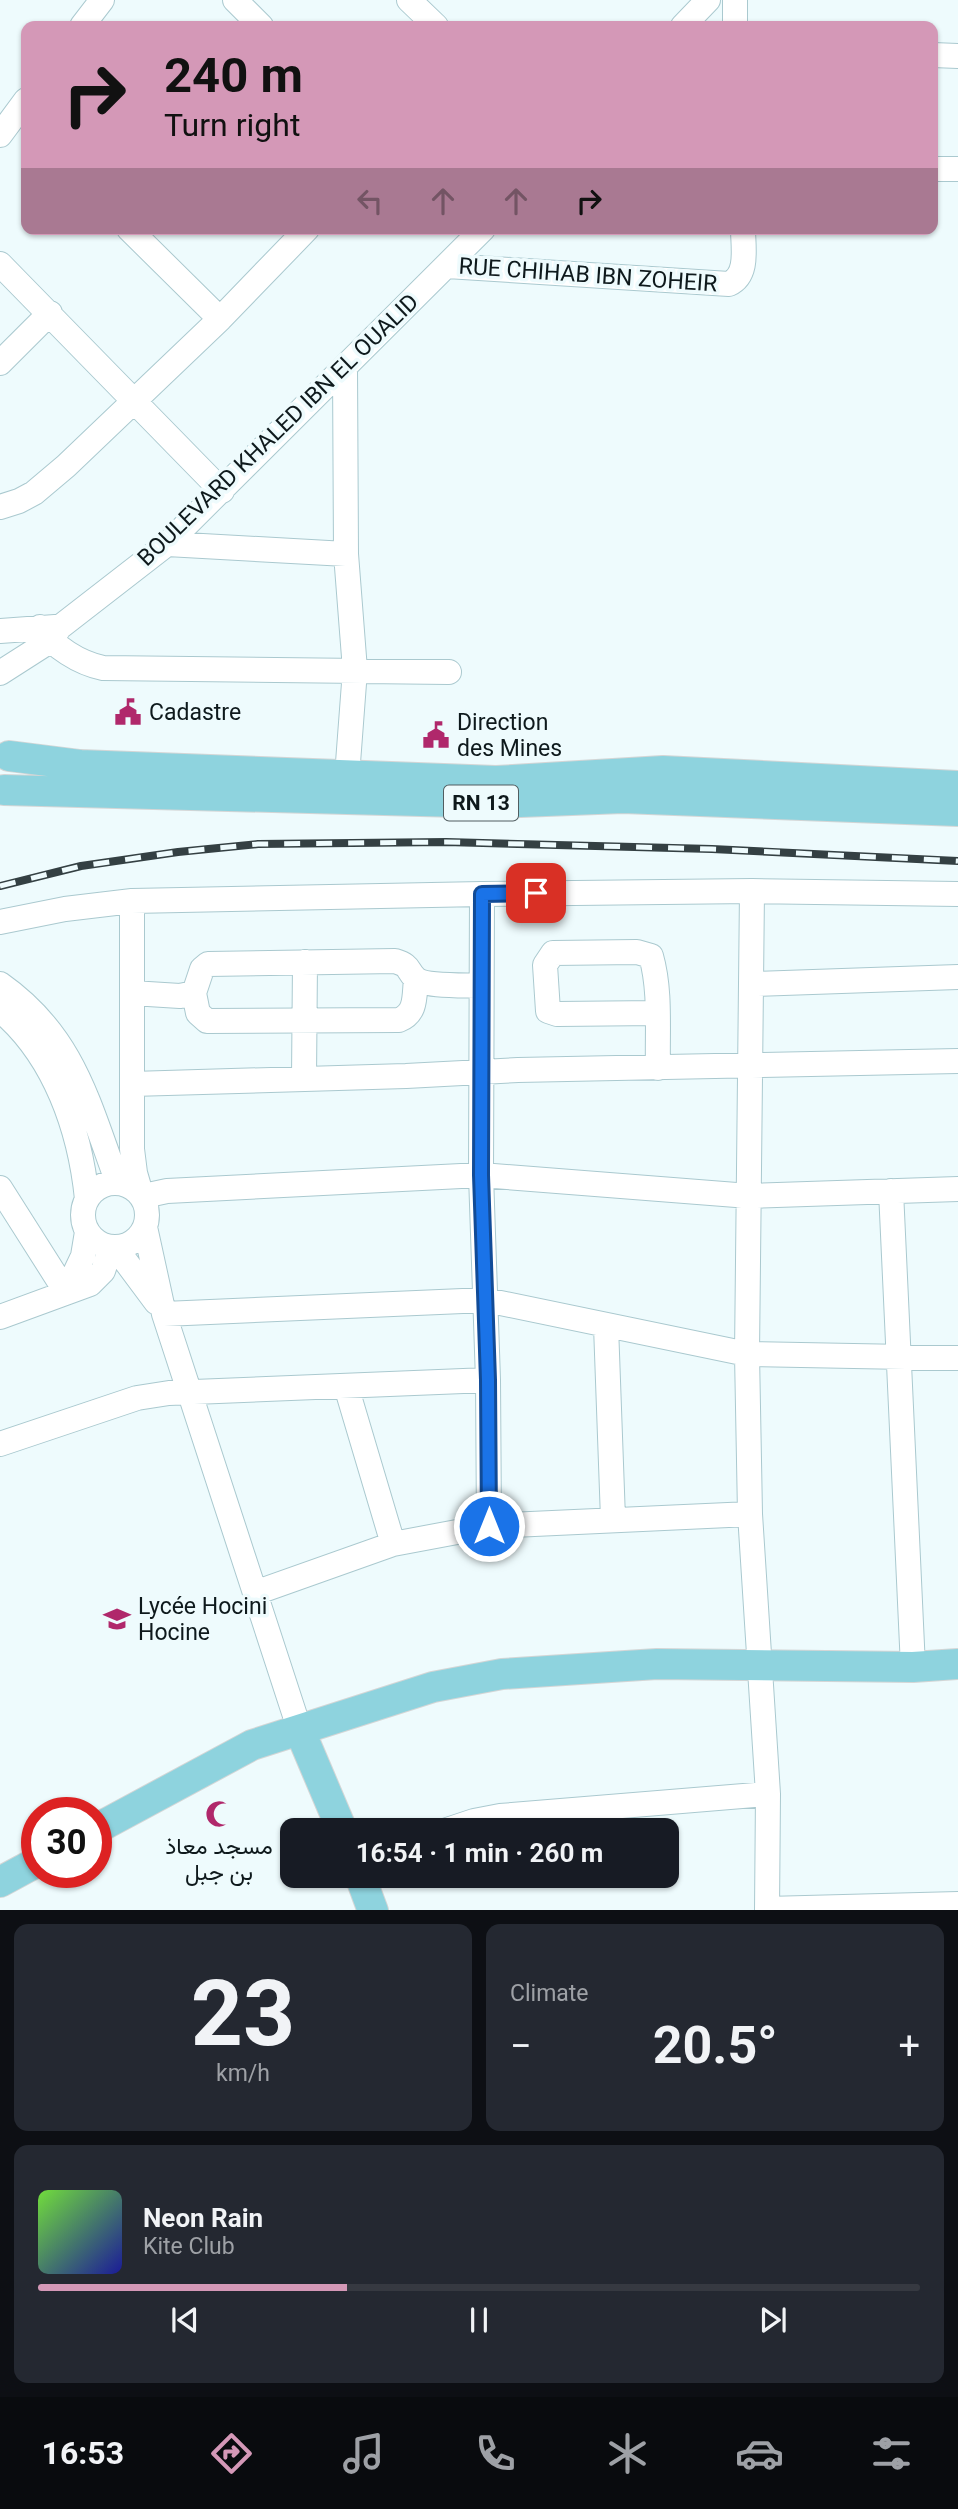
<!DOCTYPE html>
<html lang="en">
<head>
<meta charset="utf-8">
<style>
  :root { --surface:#171b24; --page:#242831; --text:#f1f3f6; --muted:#9ea1a6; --line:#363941; --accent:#d498b7 }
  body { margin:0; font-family:Roboto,Vazirmatn,sans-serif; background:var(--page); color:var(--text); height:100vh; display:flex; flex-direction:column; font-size:26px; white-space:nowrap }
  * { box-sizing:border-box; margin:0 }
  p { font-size:23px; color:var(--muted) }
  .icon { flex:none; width:38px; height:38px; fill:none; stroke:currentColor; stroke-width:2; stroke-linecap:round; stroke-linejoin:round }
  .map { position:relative; height:1910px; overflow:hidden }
  .details { display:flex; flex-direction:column; gap:14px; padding:14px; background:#0d0f14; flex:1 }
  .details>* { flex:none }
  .hud { position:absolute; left:21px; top:21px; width:917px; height:214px; border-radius:14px; box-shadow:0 2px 5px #0004; background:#d498b7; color:#111; overflow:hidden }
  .speed { position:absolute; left:21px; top:1797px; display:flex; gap:14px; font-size:35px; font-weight:700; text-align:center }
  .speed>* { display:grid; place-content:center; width:91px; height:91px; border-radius:50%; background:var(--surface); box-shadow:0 2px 5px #0004; line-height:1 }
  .speed .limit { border:10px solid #d22; background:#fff; color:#111 }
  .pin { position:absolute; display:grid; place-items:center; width:60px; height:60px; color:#fff; margin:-30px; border-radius:14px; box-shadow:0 4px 10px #0006 }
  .me { position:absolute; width:77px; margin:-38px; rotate:0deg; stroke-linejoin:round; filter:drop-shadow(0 0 5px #0008) }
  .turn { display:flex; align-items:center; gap:24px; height:147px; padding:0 28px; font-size:32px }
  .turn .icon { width:91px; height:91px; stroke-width:2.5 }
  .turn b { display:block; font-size:49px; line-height:60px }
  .lanes { display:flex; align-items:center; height:66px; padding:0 28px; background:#0003; justify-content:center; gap:35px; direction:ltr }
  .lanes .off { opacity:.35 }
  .big { font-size:52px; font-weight:700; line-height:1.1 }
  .details .widget { flex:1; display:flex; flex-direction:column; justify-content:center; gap:10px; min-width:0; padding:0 24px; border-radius:14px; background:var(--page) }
  .details .dial { align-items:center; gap:0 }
  .dial b { font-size:91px; line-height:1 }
  .song { display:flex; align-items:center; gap:21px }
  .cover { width:84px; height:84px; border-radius:10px; background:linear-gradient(135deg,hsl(100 70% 55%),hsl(240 70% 35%)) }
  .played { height:7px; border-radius:4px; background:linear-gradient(90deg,var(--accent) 35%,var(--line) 35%) }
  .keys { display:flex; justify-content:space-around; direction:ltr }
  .heat { display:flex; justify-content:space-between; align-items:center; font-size:38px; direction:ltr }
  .details .tiles { flex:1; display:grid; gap:14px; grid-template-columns:1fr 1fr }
  .widget:last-child { grid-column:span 2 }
  .trip { position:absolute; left:280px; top:1818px; width:399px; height:70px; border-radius:14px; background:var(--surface); box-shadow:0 2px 5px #0004; font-weight:700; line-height:70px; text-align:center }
  .dock { display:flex; height:112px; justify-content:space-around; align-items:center; background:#090b0e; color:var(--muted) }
  .dock .icon { width:49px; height:49px }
  .dock .selected { color:var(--accent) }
  .dock b { font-size:32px; color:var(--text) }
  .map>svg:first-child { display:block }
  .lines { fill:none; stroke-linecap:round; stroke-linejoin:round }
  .minor-casing { stroke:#aac9cf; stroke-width:26 }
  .major-casing { stroke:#d4d6d6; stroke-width:32 }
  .minor { stroke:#fff; stroke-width:24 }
  .major { stroke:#8ed3de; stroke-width:30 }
  .rail-casing { stroke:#344043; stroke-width:8 }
  .rail { stroke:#eefbfd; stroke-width:5; stroke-dasharray:16; stroke-linecap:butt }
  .route-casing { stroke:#114b97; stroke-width:18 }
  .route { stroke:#1a73e8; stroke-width:12 }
  .labels { text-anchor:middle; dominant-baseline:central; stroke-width:7; stroke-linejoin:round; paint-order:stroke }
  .shield { fill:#eefbfd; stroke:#515d60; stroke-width:2 }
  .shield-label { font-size:21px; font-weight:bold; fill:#0e191c }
  .street-label { font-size:23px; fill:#0e191c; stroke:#eefbfd }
  .poi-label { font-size:23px; fill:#0e191c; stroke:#eefbfd; text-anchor:start }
</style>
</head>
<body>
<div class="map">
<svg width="958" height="1911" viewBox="0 0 958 1911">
  <rect width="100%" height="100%" fill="#eefbfd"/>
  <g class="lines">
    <defs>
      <path id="minor" d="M235,0L261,26
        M409,0L436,26
        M735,0V26
        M82,26L102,0
        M683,26L708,0
        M933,55L958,56
        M0,135L26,100
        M933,169H958
        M129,229L220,319
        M0,264L222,491
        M447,266L729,284C749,275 743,247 743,229
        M0,363L50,313
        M345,368L346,554L355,670L347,776
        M0,507L19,501L34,493L66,466L220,319L307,229
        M167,544L346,554
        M40,627C54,647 79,663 103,668L449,672
        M0,631L55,627
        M0,673L50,641L60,627L167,544L483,229
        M752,891L747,1354L750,1514L768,1794L767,1911
        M482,894L481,1175L488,1380L489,1526
        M132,901V1149L135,1173L142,1197
        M0,922L65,909L132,901L482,894L752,891L958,894
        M0,984C74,1036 88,1103 118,1183
        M752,984L958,977
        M132,993L180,996L194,993L202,969L208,964L395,961C411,966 406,969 415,978C424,987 468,985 481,986
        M194,993L198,1013L207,1021L399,1020C417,1013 414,996 416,979
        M0,1010C55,1056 80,1130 87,1199
        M657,1013L557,1014L548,1011L545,965L553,953L637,952L651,956C661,991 657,1031 658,1068
        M304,1079L305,962
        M132,1084L406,1076L518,1070L958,1061
        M83 1215a32 32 0 1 1 64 0a32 32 0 1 1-64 0Z
        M0,1188L66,1292
        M891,1191L913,1667
        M143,1199L153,1194L167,1191L481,1175L749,1196L958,1189
        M145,1227L164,1314L300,1731
        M115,1247L156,1302
        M66,1292L83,1256L87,1232
        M164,1314L486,1300L747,1354L958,1358
        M0,1317L90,1284L103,1271L111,1247
        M606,1326L613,1519
        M346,1386L393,1544
        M0,1444L137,1398L169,1393L488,1380
        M255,1593L393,1544L489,1526L750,1514
        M447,1830L474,1821L500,1816L768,1794
        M767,1909L958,1904"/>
      <path id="major" d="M9,756L80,765L496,781L663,771L958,786
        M4,790L495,803L623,798L958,811
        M300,1731L342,1830
        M96,1829L252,1745L433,1687L502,1674L657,1664L913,1667L958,1664
        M360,1876L373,1911
        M0,1882L37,1862"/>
    </defs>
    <use href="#minor" class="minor-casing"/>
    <use href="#major" class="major-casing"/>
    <use href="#minor" class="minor"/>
    <use href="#major" class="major"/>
    <defs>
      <path id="rail" d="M0,886L81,866L178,852L258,844L446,842L712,849L958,861"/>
    </defs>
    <use href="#rail" class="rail-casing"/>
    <use href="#rail" class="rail"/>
  </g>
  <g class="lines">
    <defs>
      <path id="route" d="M489,1526L488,1380L481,1175L482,894L536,893"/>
    </defs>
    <use href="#route" class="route-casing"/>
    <use href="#route" class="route"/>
  </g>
  <defs>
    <symbol id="civic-bare" viewBox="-9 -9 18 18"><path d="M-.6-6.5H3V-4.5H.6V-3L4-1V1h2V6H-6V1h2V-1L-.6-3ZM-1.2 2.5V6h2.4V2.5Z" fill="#b0286b" stroke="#eefbfd" stroke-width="2.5" paint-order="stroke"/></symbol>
    <symbol id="school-bare" viewBox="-9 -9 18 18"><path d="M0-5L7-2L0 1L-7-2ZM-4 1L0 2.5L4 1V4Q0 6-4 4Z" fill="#b0286b" stroke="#eefbfd" stroke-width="2.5" paint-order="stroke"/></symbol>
    <symbol id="mosque-bare" viewBox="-9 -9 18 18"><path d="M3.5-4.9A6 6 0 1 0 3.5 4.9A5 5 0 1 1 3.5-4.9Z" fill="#b0286b" stroke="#eefbfd" stroke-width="2.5" paint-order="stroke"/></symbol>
  </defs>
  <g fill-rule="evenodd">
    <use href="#civic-bare" x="109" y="693" width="38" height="38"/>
    <use href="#civic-bare" x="417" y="716" width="38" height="38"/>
    <use href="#school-bare" x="98" y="1600" width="38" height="38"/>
    <use href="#mosque-bare" x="200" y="1795" width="38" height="38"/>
  </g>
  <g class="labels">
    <rect class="shield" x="444" y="785.5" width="74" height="35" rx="5"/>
    <g class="shield-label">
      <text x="481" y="803">RN 13</text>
    </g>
    <g class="street-label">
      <text transform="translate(588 275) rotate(4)">RUE CHIHAB IBN ZOHEIR</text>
      <text transform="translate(278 430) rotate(-44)">BOULEVARD KHALED IBN EL OUALID</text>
    </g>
    <g class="poi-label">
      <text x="149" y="712">Cadastre</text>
      <text x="457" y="722">Direction<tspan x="457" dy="26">des Mines</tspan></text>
      <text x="138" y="1606">Lycée Hocini<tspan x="138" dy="26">Hocine</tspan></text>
      <text x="219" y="1846" text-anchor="middle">مسجد معاذ<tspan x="219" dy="26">بن جبل</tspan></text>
    </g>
  </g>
</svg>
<div class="speed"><div class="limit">30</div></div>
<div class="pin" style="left:536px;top:893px;background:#d93025"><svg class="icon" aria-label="arrive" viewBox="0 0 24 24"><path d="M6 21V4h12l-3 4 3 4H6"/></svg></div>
<svg class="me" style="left:489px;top:1526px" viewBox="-20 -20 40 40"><circle r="17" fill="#1a73e8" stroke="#fff" stroke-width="3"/><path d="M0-11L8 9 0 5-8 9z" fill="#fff"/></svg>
<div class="trip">16:54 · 1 min · 260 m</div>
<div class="hud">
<div class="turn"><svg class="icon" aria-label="right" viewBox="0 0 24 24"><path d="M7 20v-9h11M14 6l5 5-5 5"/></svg><div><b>240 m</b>Turn right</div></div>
<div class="lanes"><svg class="icon off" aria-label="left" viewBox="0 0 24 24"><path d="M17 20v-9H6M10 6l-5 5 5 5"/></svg><svg class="icon off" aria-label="ahead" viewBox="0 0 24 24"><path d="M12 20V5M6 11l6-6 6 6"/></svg><svg class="icon off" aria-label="ahead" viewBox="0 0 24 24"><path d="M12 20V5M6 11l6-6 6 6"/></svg><svg class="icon" aria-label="right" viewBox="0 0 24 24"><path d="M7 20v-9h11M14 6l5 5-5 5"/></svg></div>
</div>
</div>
<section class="details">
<div class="tiles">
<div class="widget dial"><b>23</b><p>km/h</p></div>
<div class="widget"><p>Climate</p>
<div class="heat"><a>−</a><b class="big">20.5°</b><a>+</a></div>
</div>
<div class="widget">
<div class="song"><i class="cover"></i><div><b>Neon Rain</b><p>Kite Club</p></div></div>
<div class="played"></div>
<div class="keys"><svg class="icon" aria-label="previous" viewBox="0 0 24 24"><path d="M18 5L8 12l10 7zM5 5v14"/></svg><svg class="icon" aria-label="pause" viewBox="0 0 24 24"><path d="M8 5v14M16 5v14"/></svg><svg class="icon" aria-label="next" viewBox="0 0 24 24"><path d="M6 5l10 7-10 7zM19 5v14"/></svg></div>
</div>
</div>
</section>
<nav class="dock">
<b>16:53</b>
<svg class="icon selected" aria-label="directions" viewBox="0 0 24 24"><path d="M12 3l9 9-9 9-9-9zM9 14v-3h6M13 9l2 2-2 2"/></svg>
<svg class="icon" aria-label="music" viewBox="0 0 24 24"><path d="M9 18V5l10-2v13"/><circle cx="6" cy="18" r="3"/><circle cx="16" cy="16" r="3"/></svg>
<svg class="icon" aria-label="phone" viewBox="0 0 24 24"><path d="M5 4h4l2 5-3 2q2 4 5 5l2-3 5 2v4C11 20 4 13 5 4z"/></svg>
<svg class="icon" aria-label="climate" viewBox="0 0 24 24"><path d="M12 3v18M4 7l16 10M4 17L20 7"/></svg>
<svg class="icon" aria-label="car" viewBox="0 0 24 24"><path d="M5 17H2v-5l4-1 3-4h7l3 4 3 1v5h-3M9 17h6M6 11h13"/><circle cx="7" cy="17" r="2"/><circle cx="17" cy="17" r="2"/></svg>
<svg class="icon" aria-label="filters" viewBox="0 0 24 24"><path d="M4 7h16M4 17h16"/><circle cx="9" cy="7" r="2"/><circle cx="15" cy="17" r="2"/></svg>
</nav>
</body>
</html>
